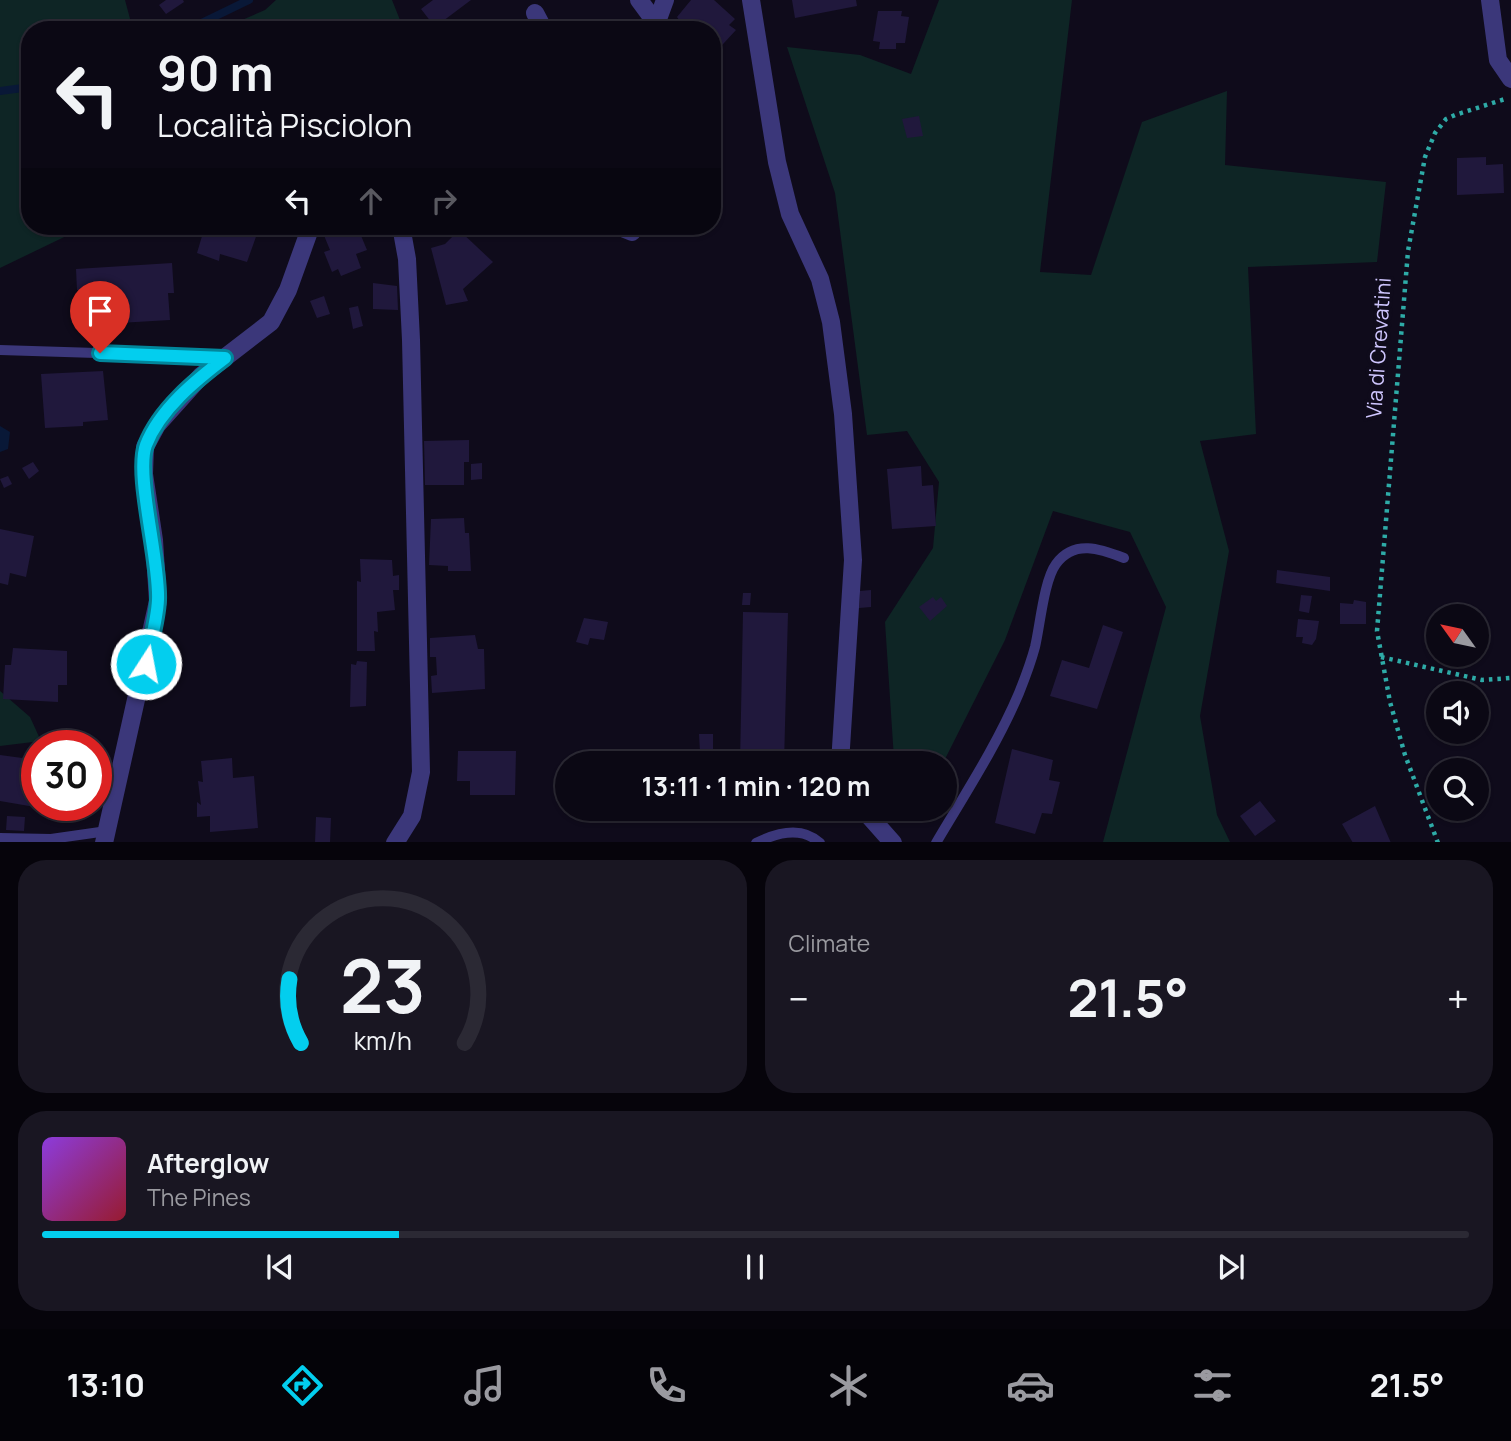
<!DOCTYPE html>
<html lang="en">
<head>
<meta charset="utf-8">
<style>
  :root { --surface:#0b0814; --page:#191622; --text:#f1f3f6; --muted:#9a9aa0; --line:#2b2934; --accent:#03ceee }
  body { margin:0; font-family:Manrope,sans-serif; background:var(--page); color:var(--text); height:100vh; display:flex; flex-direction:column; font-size:26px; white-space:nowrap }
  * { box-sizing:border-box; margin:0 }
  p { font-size:23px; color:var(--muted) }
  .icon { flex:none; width:38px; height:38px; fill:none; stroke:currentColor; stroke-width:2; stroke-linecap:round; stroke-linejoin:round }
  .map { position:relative; height:842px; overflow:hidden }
  .drawer { display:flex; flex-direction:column; gap:18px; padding:18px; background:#06040b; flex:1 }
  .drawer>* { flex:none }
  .banner { position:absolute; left:21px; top:21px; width:700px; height:214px; border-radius:28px; box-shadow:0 2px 5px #0004,0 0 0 2px var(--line); background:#0b0814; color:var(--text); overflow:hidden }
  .needle { width:46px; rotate:303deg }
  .controls { position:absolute; left:1426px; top:604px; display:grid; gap:14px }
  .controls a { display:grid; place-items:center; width:63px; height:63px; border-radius:50%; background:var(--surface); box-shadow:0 2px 5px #0004,0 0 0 2px var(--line); font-size:35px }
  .speed { position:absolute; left:21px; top:730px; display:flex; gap:14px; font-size:35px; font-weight:700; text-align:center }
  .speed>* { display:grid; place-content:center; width:91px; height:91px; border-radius:50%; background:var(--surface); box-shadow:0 2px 5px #0004,0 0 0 2px var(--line); line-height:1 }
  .speed .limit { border:10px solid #d22; background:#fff; color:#111 }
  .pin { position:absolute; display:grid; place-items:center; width:60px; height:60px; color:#fff; margin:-72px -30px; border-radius:50% 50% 50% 0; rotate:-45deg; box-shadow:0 0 7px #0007 }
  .pin .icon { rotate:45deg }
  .me { position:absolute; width:77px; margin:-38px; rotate:11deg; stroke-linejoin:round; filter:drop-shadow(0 0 5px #0008) }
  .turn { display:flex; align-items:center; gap:24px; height:147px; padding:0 21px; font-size:32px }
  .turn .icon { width:91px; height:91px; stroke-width:2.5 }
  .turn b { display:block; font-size:49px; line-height:60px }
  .lanes { display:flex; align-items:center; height:66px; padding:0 21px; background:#0003; justify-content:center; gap:35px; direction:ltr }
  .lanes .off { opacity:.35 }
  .big { font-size:52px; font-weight:700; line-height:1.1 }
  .drawer .tile { flex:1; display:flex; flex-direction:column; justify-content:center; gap:10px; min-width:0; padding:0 24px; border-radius:28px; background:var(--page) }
  .drawer .dial { align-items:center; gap:0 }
  .dial svg { height:182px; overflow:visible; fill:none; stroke:var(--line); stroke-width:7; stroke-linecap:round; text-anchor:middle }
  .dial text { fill:var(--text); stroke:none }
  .song { display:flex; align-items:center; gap:21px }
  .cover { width:84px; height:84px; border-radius:10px; background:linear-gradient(135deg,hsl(270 70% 55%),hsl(350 70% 35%)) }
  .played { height:7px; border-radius:4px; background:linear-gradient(90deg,var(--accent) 25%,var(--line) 25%) }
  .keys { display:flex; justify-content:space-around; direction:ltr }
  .heat { display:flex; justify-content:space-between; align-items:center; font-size:38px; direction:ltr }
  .drawer .tiles { flex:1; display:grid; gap:18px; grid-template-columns:1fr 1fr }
  .tile:last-child { grid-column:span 2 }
  .trip { position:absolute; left:555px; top:751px; width:402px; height:70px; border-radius:35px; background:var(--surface); box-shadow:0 2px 5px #0004,0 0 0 2px var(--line); font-weight:700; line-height:70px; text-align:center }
  .tab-bar { display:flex; height:112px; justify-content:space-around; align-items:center; background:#040308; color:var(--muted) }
  .tab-bar .icon { width:49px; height:49px }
  .tab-bar .on { color:var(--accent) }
  .tab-bar b { font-size:32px; color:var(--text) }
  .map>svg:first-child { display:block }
  .green { fill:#0e2525 }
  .water { fill:#091837 }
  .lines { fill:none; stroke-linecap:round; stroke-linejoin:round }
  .stream { stroke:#091837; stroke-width:8 }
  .building { fill:#20183c }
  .path { stroke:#2eaba7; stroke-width:4.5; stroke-dasharray:3.5 5; stroke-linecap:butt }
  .lane { stroke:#3b377a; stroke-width:10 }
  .street { stroke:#3b377a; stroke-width:18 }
  .route-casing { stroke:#02869b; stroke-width:18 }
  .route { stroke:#03ceee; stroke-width:12 }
  .labels { text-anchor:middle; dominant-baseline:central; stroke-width:7; stroke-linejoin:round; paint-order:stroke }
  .street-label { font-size:21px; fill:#cfc6fe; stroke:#0f0b1b }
</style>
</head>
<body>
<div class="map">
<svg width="1511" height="843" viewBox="0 0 1511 843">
  <rect width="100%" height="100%" fill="#0f0b1b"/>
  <path class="green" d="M0,0H125L133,30H30V226H87L0,268Z
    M276,0H392L404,30H219L265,10Z
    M939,0H1072L1040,272L1091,275L1142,122L1227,91L1225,165L1386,182L1377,262L1248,267L1256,434L1200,441L1229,551L1200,716L1217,815L1230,842H1103L1166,607L1130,532L1053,511L1005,640L943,763H896L894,759L885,622L933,548L939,482L907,431L867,435L835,193L787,47L860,55L911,74Z
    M0,691L30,717L41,741L0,746Z"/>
  <path class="water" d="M0,426L10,432L8,449L0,452Z"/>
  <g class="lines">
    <path class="stream" d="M187,30L249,0
      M0,91L30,87"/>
  </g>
  <path class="building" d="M166,0H183L184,2L166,14L159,5Z
    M433,0H471L435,27L421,9Z
    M691,0H714L735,19L729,25L736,30L712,56V30H686L677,17Z
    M792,0H856L857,6L795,18Z
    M878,11H902L901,16L909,17L905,43H896V49H879L880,42L873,41Z
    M919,116L923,136L907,138L902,119Z
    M1486,157V165L1503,164L1504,193L1457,195V158Z
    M205,226H255L253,230L258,231L247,262L220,254L219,261L197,253Z
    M341,226H357L367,250L356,254L361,268L341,276L338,269L332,272L324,252L330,250L323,233Z
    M459,230L493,262L463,289L468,301L446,305L431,248L445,244Z
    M172,263L174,293H168L170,320L85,325L83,290H77L76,269Z
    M373,283L397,286L398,310L373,309Z
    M324,296L330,314L317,318L310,301Z
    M358,306L363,326L353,329L349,308Z
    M103,371L108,420L83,422V426L45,428L41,374Z
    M469,440V462H464V485H425L424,441Z
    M33,462L39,471L29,479L22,468Z
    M482,463V479L471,480V464Z
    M921,466L922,486L933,485L936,526L892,529L887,469Z
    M8,476L12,484L4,488L0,479Z
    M464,518L465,533H469L471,571H448V566L429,565L431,519Z
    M0,529L34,536L26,577L10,573L8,585L0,583Z
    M360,559L392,560L393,576L399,575V590H393L395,610L377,612L378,632L374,631L375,651H357V581L361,582Z
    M1277,570L1330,577V591L1276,583Z
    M871,590V607L859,608L860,591Z
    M743,593H751L750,605H742Z
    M1301,595L1312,596L1309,613L1299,611Z
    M933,597L936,601L941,597L947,606L930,621L919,607Z
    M1354,600L1366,602V624H1340V603L1353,604Z
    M743,612L788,613L784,763H740Z
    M584,618L608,622L604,640L590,638L588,645L576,642Z
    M1298,619L1319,621L1316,639L1312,645L1302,643L1303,637H1296Z
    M1103,625L1123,632L1097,709L1050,696L1062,660L1089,668Z
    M475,635L478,649H484L485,689L432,693L431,676L437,675L436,657H430V638Z
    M13,648L67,651V685H58V702L3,699L5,665H11Z
    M357,661L367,662L366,706L350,707L351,664L356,665Z
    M699,734H713V751L700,752Z
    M1012,749L1053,760L1049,780L1060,782L1052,814L1042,813L1035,834L995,823Z
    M458,751H516L515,795H470V781H457Z
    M0,755L37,760L35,807L0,801Z
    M232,758L233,778L254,776L258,828L210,832V816L197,817V802L201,805L198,781L203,782L201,761Z
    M1260,801L1276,821L1255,836L1240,816Z
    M1375,806L1391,843H1353L1342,824Z
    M7,816L25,817L24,831L6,830Z
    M316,817L331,818L330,843H315Z"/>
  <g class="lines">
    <path class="path" d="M1381,657L1482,680L1511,678
      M1438,843L1405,755L1390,702L1377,631L1408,251L1425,157L1435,133L1446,119L1455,115L1505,99"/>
    <path class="lane" d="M0,350L225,357
      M0,838L51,839L107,831
      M756,843C776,833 802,826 820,843
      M936,843C965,794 997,745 1019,693C1025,678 1031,662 1035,647C1040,626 1044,580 1056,564C1074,539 1101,549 1124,558"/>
    <path class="street" d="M639,0L656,23
      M751,0L777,162L790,214L820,279L831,322L843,414L853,560L840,763
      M1490,0L1498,60L1511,79
      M535,13L544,30
      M654,30L665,0
      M617,226L632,232L634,226
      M862,808L893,843
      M104,843L158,601L154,540L144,474L145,447L157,425L201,376L271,322L288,290L311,226
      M395,843L412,816L421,772L411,340L407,259L401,226"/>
  </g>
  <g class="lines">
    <defs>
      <path id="route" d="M100,353L225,358C196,380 160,409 146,445C135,475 160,561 158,600C157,621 150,643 146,664"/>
    </defs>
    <use href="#route" class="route-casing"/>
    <use href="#route" class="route"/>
  </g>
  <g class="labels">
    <g class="street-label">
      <text transform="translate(1378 348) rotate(-86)">Via di Crevatini</text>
    </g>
  </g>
</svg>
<div class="controls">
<a><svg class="needle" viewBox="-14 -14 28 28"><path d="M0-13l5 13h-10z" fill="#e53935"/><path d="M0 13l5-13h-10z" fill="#9a9aa0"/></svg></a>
<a><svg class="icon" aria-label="sound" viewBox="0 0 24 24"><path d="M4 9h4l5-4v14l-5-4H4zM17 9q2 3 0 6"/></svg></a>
<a><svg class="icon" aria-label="search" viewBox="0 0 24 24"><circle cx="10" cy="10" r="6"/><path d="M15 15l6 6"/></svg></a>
</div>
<div class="speed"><div class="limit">30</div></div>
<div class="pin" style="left:100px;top:353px;background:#d93025"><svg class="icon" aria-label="arrive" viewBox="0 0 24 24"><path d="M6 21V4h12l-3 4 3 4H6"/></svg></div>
<svg class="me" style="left:146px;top:664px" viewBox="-20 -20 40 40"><circle r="17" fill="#03ceee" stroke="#fff" stroke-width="3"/><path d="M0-11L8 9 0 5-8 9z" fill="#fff"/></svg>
<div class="trip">13:11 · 1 min · 120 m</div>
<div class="banner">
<div class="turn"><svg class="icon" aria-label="left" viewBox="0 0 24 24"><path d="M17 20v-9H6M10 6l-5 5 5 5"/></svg><div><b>90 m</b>Località Pisciolon</div></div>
<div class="lanes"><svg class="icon" aria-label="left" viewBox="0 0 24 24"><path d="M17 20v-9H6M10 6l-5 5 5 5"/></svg><svg class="icon off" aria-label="ahead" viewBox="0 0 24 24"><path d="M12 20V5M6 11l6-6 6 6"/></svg><svg class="icon off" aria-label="right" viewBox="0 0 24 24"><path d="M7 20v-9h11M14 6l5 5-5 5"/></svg></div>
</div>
</div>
<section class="drawer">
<div class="tiles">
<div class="tile dial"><svg viewBox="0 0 100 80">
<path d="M14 69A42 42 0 1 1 86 69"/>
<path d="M14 69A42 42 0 0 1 9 41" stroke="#03ceee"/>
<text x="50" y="56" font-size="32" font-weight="700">23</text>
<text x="50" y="72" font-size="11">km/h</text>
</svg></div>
<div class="tile"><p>Climate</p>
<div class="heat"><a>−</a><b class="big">21.5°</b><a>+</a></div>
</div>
<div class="tile">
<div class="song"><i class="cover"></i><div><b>Afterglow</b><p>The Pines</p></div></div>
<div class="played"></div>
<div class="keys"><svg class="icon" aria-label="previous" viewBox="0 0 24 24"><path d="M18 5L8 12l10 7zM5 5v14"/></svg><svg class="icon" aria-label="pause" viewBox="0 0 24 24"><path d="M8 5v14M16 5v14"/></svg><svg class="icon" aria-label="next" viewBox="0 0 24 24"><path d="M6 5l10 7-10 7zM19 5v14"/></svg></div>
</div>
</div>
</section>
<nav class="tab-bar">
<b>13:10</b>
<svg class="icon on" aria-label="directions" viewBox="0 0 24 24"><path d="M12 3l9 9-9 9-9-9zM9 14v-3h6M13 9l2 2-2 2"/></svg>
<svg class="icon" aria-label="music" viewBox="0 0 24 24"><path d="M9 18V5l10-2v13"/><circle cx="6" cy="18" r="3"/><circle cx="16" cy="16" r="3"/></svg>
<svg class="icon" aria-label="phone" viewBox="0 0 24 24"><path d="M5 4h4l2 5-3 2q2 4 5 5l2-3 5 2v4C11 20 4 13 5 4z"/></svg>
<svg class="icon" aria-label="climate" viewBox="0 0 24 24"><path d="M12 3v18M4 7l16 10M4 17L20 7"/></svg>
<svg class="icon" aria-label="car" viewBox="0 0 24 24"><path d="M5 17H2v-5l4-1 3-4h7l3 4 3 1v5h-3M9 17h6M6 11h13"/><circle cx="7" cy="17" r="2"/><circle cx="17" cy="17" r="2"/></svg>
<svg class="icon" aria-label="filters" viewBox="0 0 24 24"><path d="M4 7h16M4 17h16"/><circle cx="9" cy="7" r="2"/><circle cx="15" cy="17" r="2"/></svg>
<b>21.5°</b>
</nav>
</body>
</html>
